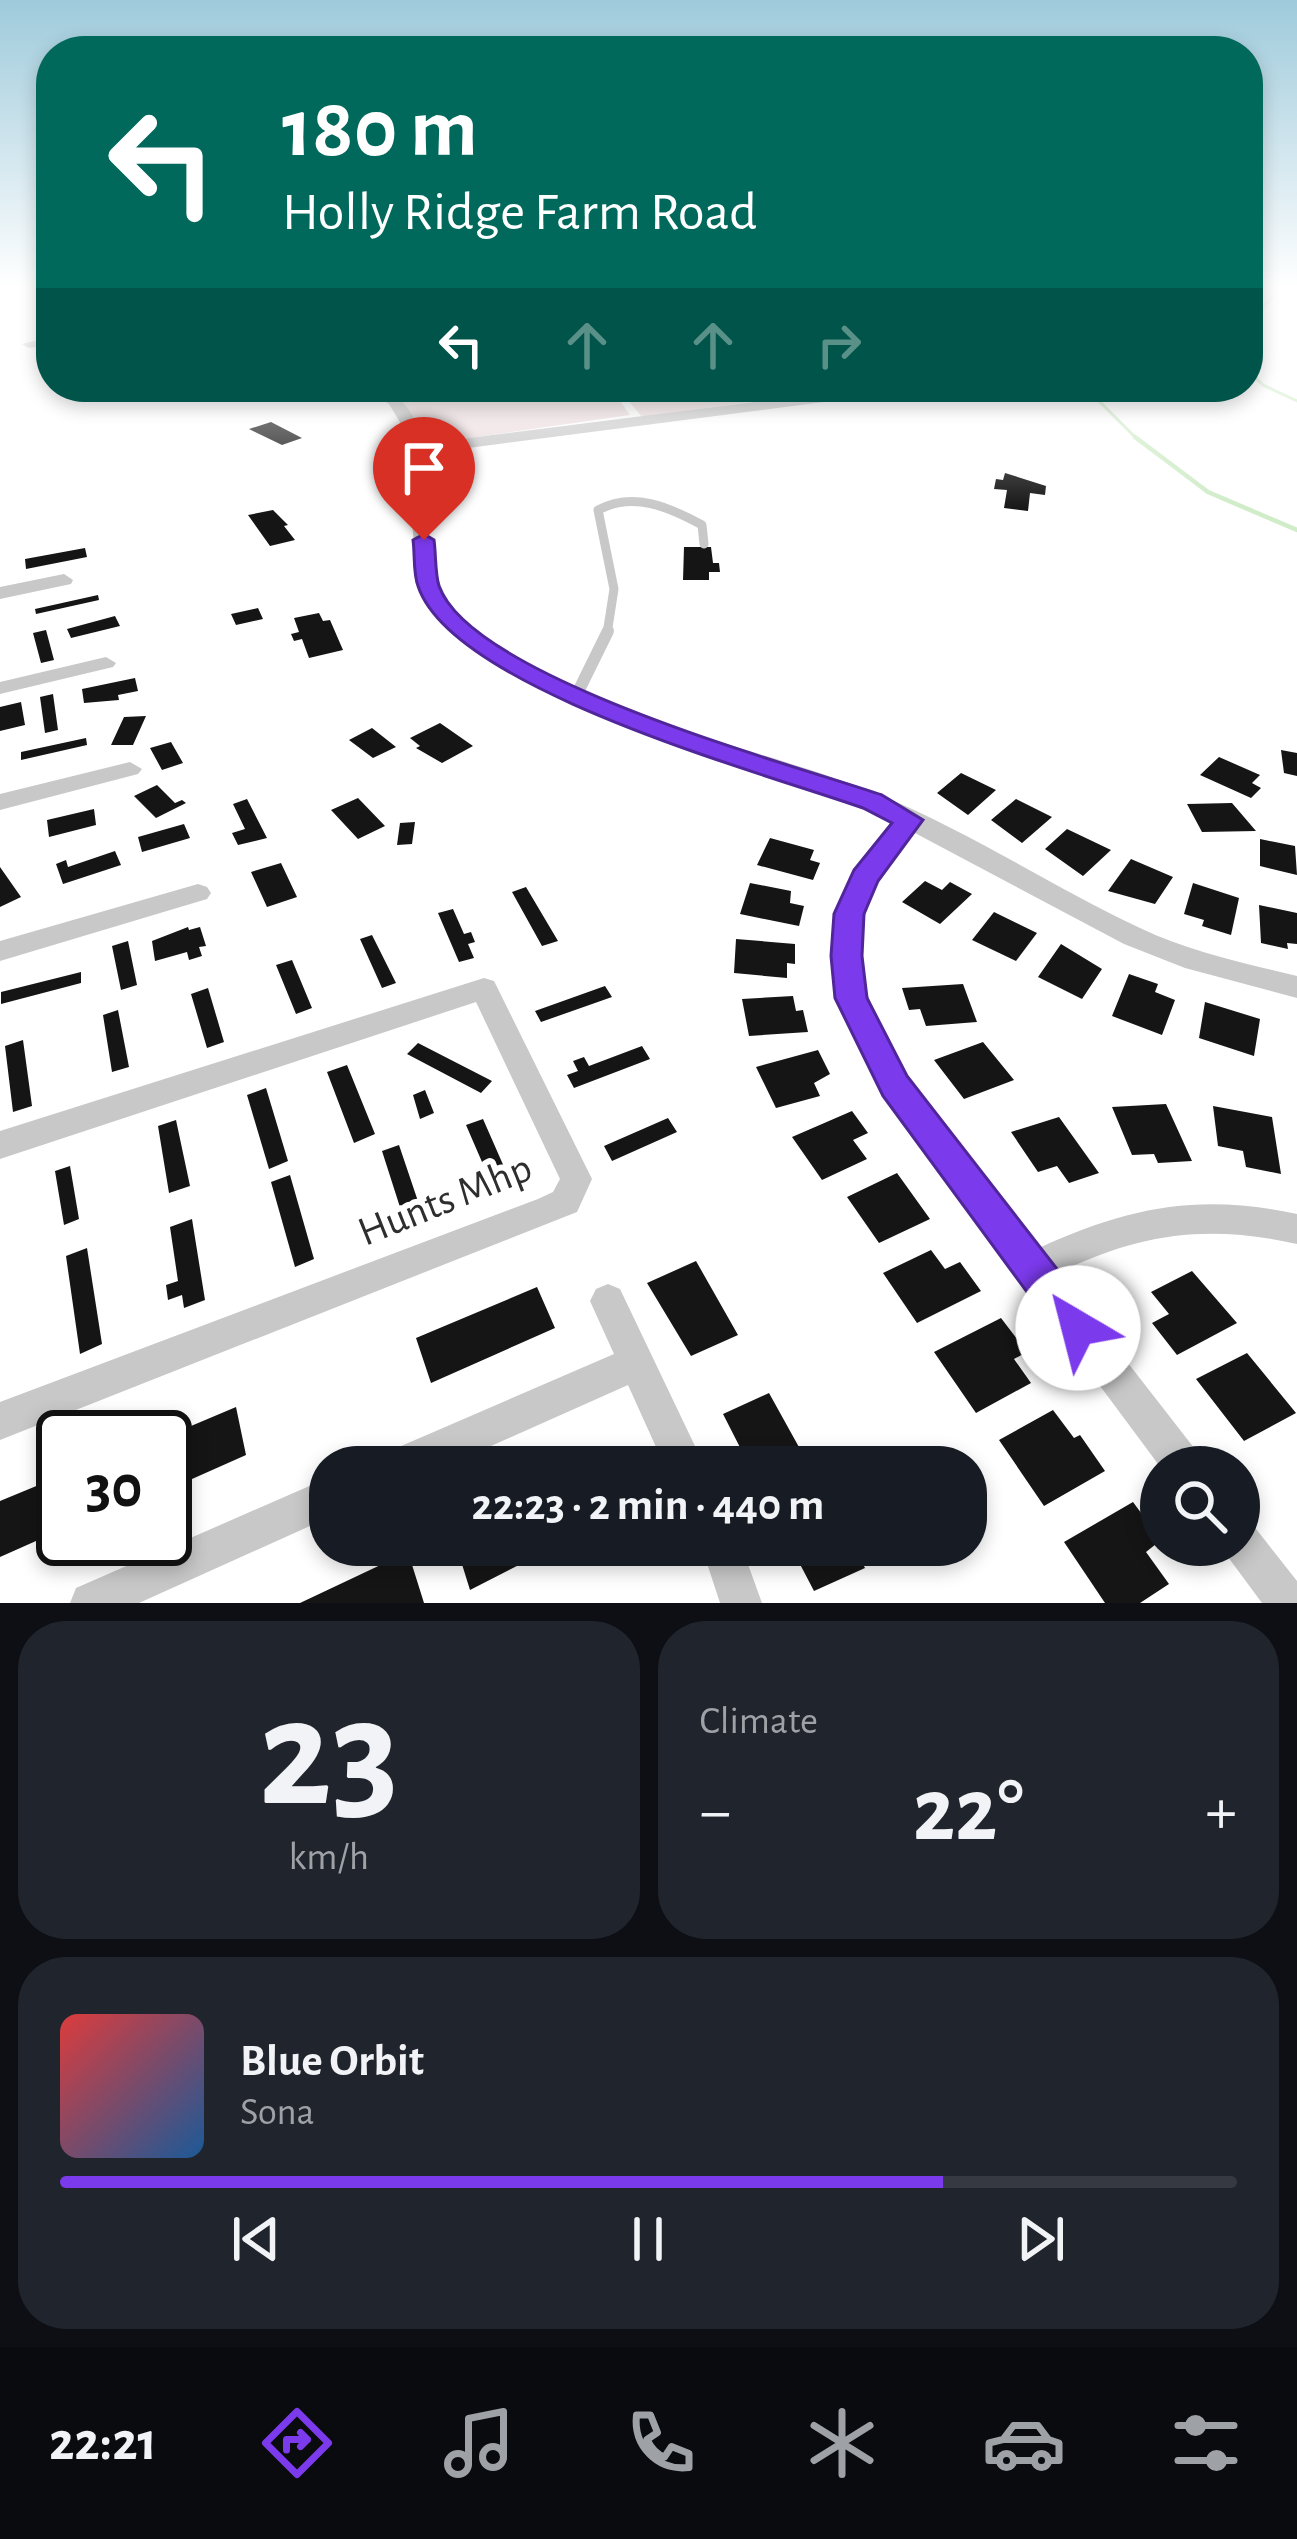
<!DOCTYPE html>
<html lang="en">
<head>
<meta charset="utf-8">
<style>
  :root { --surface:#171b24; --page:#20242c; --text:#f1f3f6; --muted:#9ea1a6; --line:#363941; --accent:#7c3aed }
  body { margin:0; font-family:"Alegreya Sans",sans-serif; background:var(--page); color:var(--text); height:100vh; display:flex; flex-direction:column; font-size:45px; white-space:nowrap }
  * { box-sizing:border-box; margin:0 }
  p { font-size:39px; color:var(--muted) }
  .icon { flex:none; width:66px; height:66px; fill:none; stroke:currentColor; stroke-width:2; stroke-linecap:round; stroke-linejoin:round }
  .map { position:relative; height:1603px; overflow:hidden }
  .details { display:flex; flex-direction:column; gap:18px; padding:18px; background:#0d0f14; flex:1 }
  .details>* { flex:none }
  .top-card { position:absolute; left:36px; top:36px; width:1227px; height:366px; border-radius:48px; box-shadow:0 6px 18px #0003; background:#00695c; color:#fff; overflow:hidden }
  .fabs { position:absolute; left:1140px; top:1446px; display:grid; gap:24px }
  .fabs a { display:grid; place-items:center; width:120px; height:120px; border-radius:50%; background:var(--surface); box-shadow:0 6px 18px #0003; font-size:60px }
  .speed { position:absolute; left:36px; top:1410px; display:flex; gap:24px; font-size:60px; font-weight:700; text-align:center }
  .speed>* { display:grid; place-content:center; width:156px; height:156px; border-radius:50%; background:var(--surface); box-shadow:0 6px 18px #0003; line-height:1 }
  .speed .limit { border:6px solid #111; border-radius:18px; background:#fff; color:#111 }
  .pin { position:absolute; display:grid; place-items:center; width:102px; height:102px; color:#fff; margin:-123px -51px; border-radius:50% 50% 50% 0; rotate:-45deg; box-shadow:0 0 12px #0007 }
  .pin .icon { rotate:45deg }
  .me { position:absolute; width:132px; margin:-66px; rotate:323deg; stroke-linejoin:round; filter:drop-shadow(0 0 9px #0008) }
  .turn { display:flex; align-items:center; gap:42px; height:252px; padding:0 48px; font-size:54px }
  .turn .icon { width:156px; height:156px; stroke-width:2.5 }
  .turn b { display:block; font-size:84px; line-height:102px }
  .lanes { display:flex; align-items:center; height:114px; padding:0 48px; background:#0003; justify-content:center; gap:60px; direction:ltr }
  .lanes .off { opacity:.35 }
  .big { font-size:90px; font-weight:700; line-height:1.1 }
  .details .widget { flex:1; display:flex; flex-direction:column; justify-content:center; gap:18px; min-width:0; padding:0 42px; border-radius:48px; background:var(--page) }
  .details .dial { align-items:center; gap:0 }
  .dial b { font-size:156px; line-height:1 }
  .song { display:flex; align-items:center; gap:36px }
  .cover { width:144px; height:144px; border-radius:18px; background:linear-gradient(135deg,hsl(0 70% 55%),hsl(210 70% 35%)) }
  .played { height:12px; border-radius:6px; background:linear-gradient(90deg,var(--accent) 75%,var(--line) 75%) }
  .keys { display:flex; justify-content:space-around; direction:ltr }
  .heat { display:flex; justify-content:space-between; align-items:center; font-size:66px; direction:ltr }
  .details .tiles { flex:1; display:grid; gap:18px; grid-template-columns:1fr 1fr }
  .widget:last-child { grid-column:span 2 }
  .trip { position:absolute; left:309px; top:1446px; width:678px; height:120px; border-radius:48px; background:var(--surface); box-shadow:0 6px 18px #0003; font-weight:700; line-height:120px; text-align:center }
  .tabs { display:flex; height:192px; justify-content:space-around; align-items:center; background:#090b0e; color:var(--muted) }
  .tabs .icon { width:84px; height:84px }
  .tabs .current { color:var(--accent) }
  .tabs b { font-size:54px; color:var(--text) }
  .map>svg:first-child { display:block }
  .green { fill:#ecdcde }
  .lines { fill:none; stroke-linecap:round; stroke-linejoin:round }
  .stream-far1 { stroke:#d0ecc8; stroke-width:3 }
  .stream { stroke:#d0ecc8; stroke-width:4.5 }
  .building { fill:#151515 }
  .lane-far1 { stroke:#c8c8c8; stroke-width:9 }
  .lane { stroke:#c8c8c8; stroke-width:12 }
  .street { fill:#c8c8c8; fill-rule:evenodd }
  .route { fill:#7c3aed; stroke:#51269a; stroke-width:3 }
  .labels { text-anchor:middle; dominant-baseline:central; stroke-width:12; stroke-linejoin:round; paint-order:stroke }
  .near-street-label { font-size:42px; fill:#2e2e2e; stroke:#fff }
</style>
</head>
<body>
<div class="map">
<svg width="1297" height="1603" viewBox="0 0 1297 1603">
  <rect width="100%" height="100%" fill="#fff"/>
  <path class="green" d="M378,387H610L630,415L435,443L420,437L405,405Z
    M617,387H834L837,390L642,417Z"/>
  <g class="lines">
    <path class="stream-far1" d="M1248,320L1283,287
      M1248,371L1263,385L1297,401
      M1085,387L1138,440"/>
    <path class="stream" d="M1135,437L1208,492L1297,530"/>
  </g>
  <path class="building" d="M271,422L302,438L282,445L249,429Z
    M1005,473L1046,486L1045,495L1030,493L1028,511L1004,508L1007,490L994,489L996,479L1003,480Z
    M273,510L288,525L284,526L295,540L270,546L248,515Z
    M684,547H711L713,563H719L720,572H709V580H683Z
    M85,548L87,557L26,569L25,559Z
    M98,595L99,600L36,614L35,609Z
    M258,608L263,619L236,625L231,614Z
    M319,613L323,621L330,620L343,650L309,658L302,639L294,641L291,634L299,632L294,618Z
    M115,616L120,626L71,638L67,629Z
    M46,630L54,660L41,663L33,633Z
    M135,678L138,691L118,695L119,700L84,703L82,689Z
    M53,694L58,730L45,733L40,697Z
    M21,702L25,725L0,731V707Z
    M146,716L133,745H111L124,717Z
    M440,723L473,746L442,763L416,748L420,746L410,738Z
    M372,728L396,747L373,758L349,740Z
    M86,738L87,745L21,760V752Z
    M171,742L183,763L162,770L150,748Z
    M1281,750L1297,753V776L1284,773Z
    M1219,757L1260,775L1252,783L1261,788L1251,798L1200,775Z
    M961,773L996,790L968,815L937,793Z
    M157,785L175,803L182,800L186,803L156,818L134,796Z
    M358,798L385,826L358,839L331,810Z
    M247,799L267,838L238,845L232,833L245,829L233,804Z
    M1016,799L1052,817L1022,843L991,820Z
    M1232,803L1256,831L1202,832L1187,804Z
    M94,809L96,825L49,837L47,820Z
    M415,822L412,844L397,845L400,823Z
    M184,824L190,838L142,852L138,837Z
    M1067,829L1111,850L1083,876L1045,849Z
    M770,838L814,850L810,860L820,863L813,880L757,865Z
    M1260,839L1295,846L1297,875L1260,866Z
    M115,851L121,865L63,884L56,864L66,860L68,867Z
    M1131,859L1173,877L1155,904L1108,891Z
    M281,863L297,897L267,907L251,872Z
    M0,867L21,897L0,907Z
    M925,881L942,890L950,882L972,894L940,924L902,902Z
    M750,883L791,891L790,903L804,906L799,926L740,914Z
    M1193,883L1239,898L1231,935L1202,926L1204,920L1184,914Z
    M526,887L558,941L542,946L512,892Z
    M1259,905L1297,913V944L1287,943L1288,949L1261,943Z
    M453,909L464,934L471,932L475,942L468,944L474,958L459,962L438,913Z
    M994,912L1037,933L1016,961L972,940Z
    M188,927L189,930L200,927L206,946L199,947L202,956L189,960L187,952L155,961L152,941Z
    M372,935L396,983L382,988L360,939Z
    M736,939L795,944V964L787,963V978L734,973Z
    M128,941L137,985L121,990L112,946Z
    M1061,944L1102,969L1082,999L1038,977Z
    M292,960L312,1008L296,1014L276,965Z
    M81,972V983L1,1004V992Z
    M1129,974L1158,984L1155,992L1175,1000L1162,1035L1112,1016Z
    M963,984L977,1022L926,1026L920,1009L909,1010L902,988Z
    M605,986L612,997L541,1022L535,1011Z
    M208,988L224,1042L207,1048L191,994Z
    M793,996L796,1011L803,1010L808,1032L749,1036L742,999Z
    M1205,1002L1260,1019L1254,1056L1199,1038Z
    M118,1010L129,1067L112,1072L103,1015Z
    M23,1040L32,1106L13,1112L5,1046Z
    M983,1042L1014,1080L964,1099L934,1060Z
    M418,1043L492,1081L481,1093L407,1054Z
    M642,1046L650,1059L574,1088L567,1075L578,1071L573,1061L584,1057L589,1066Z
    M818,1050L830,1074L814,1083L820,1096L776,1108L756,1067Z
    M347,1065L375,1134L354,1143L327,1072Z
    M266,1088L288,1161L269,1169L247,1095Z
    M425,1090L434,1113L420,1119L413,1095Z
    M1166,1104L1192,1161L1158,1163L1154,1154L1132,1155L1112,1107Z
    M1213,1106L1272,1117L1281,1174L1246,1167L1243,1151L1218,1146Z
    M852,1111L868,1133L853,1140L867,1159L822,1180L792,1137Z
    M1059,1117L1099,1173L1069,1183L1057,1166L1038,1172L1011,1132Z
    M668,1118L677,1132L612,1161L604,1146Z
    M483,1119L512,1185L495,1192L466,1125Z
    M176,1120L190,1186L169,1193L158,1126Z
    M399,1145L425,1222L407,1229L382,1151Z
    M70,1166L79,1219L64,1225L55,1171Z
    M897,1173L930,1219L879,1243L847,1197Z
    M290,1175L314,1259L295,1267L271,1182Z
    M192,1219L205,1300L184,1308L182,1295L168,1300L166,1285L178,1281L170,1227Z
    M87,1248L102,1344L80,1354L66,1256Z
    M931,1250L945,1269L960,1262L981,1291L917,1323L883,1273Z
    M696,1261L738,1335L691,1356L647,1283Z
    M1192,1271L1237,1323L1177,1355L1152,1323L1169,1314L1151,1292Z
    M537,1287L555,1328L431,1383L416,1338Z
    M1001,1318L1027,1352L1014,1359L1031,1383L976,1413L934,1352Z
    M1247,1353L1296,1413L1244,1441L1196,1379Z
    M769,1393L810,1467H750L723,1414Z
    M236,1407L246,1455L165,1491V1437Z
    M1053,1410L1074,1438L1080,1435L1105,1471L1044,1506L999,1440Z
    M63,1475V1529L0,1557V1501Z
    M1133,1502L1161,1540L1146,1552L1169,1584L1140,1603H1105L1064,1542Z
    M456,1545H558L470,1590Z
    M790,1545H853L865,1568L814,1591Z
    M408,1552L424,1603H300Z"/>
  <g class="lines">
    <path class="lane-far1" d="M607,634L614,589L598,510C633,491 669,507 702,525L704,544"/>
    <path class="lane" d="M575,698L608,631"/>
    <path class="street" d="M51,337V345L29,348L22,344Z
      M362,387C397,387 417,410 421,444L873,387H915L908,391L422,454C428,504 424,583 462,618C565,716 751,742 880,795C970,832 1053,887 1140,928C1190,952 1244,963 1297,976V998L1185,968L1124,944L913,832C838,922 851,980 906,1077L1039,1248C1128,1207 1200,1193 1297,1214V1244C1207,1224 1141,1233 1058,1273L1198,1453L1204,1467L1161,1468L884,1095C825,985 807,923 894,822L865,806L567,703L494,662L446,625L418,586L403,427L389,404Z
      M64,574L73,580L71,584L0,599V587Z
      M106,657L116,663L113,667L0,694V682Z
      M130,762L142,769L138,774L0,810V794Z
      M198,884L207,887L211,893L207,899L0,961V941Z
      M484,978L494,981L498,989L592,1179L577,1212L0,1440V1402L538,1199L553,1192L560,1179L476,1002L0,1159V1131Z
      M608,1284L620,1289L705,1467H665L628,1385L444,1467H379L385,1453L614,1354L590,1301L596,1289Z
      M330,1477V1517L139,1603H70L76,1588Z
      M1239,1519L1253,1525L1297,1581V1603H1262L1225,1553L1221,1545H1239Z
      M701,1545H741L762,1603H720Z"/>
  </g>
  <linearGradient id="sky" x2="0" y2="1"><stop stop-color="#9ecadb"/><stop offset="0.56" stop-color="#fff"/><stop offset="1" stop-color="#fff" stop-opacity="0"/></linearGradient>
  <rect width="1297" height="511" fill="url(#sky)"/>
  <path class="route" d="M424,534L434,540C436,554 435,573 439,586C472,678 790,764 882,795L923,820L878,881L864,914L862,956L867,998L907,1076L1092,1314L1098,1328L1092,1341L1078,1347L1063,1341L883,1096L835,998L831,956L834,914L854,870L892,823L863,808C764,773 452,689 418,586C413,573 415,554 413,540Z"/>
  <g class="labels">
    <g class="near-street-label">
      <text transform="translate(445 1200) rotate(-22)">Hunts Mhp</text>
    </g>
  </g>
</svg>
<div class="fabs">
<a><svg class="icon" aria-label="search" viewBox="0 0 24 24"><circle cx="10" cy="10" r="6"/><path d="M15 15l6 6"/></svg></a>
</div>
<div class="speed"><div class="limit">30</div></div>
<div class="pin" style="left:424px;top:540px;background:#d93025"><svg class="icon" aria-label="arrive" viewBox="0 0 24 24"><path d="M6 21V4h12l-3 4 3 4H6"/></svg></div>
<svg class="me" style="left:1078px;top:1328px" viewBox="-20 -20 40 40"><circle r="19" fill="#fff"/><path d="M0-13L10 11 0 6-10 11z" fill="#7c3aed"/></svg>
<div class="trip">22:23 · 2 min · 440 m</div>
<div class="top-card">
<div class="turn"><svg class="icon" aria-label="left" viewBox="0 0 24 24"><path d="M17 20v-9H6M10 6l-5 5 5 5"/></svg><div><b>180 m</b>Holly Ridge Farm Road</div></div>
<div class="lanes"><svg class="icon" aria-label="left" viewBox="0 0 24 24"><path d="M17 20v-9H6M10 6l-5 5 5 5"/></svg><svg class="icon off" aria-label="ahead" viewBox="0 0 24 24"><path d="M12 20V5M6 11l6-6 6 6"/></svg><svg class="icon off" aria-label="ahead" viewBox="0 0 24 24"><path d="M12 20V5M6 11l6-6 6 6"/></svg><svg class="icon off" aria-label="right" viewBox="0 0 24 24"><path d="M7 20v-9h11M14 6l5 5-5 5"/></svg></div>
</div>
</div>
<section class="details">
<div class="tiles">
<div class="widget dial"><b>23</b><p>km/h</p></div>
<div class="widget"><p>Climate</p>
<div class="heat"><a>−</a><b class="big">22°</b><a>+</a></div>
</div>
<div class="widget">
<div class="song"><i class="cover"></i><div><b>Blue Orbit</b><p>Sona</p></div></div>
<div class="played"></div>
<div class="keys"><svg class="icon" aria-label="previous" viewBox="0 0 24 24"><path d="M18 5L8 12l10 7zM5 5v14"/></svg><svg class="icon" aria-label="pause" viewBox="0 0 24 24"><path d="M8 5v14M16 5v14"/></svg><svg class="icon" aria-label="next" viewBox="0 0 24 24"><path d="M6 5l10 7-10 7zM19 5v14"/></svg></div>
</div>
</div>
</section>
<nav class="tabs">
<b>22:21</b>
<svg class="icon current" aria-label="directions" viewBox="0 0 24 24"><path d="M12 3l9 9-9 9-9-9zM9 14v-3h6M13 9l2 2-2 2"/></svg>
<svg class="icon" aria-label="music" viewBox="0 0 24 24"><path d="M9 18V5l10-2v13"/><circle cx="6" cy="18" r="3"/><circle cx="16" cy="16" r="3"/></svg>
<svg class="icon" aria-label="phone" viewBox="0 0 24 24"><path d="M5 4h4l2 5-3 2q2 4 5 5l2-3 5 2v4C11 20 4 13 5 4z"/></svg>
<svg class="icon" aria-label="climate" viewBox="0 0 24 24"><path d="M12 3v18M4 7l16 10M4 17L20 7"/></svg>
<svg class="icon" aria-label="car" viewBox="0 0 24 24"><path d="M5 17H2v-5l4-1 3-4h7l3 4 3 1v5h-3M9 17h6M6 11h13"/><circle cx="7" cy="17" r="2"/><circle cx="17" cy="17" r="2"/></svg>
<svg class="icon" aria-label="filters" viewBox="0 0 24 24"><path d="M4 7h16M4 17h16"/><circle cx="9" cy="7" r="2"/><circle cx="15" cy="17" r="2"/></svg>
</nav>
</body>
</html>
